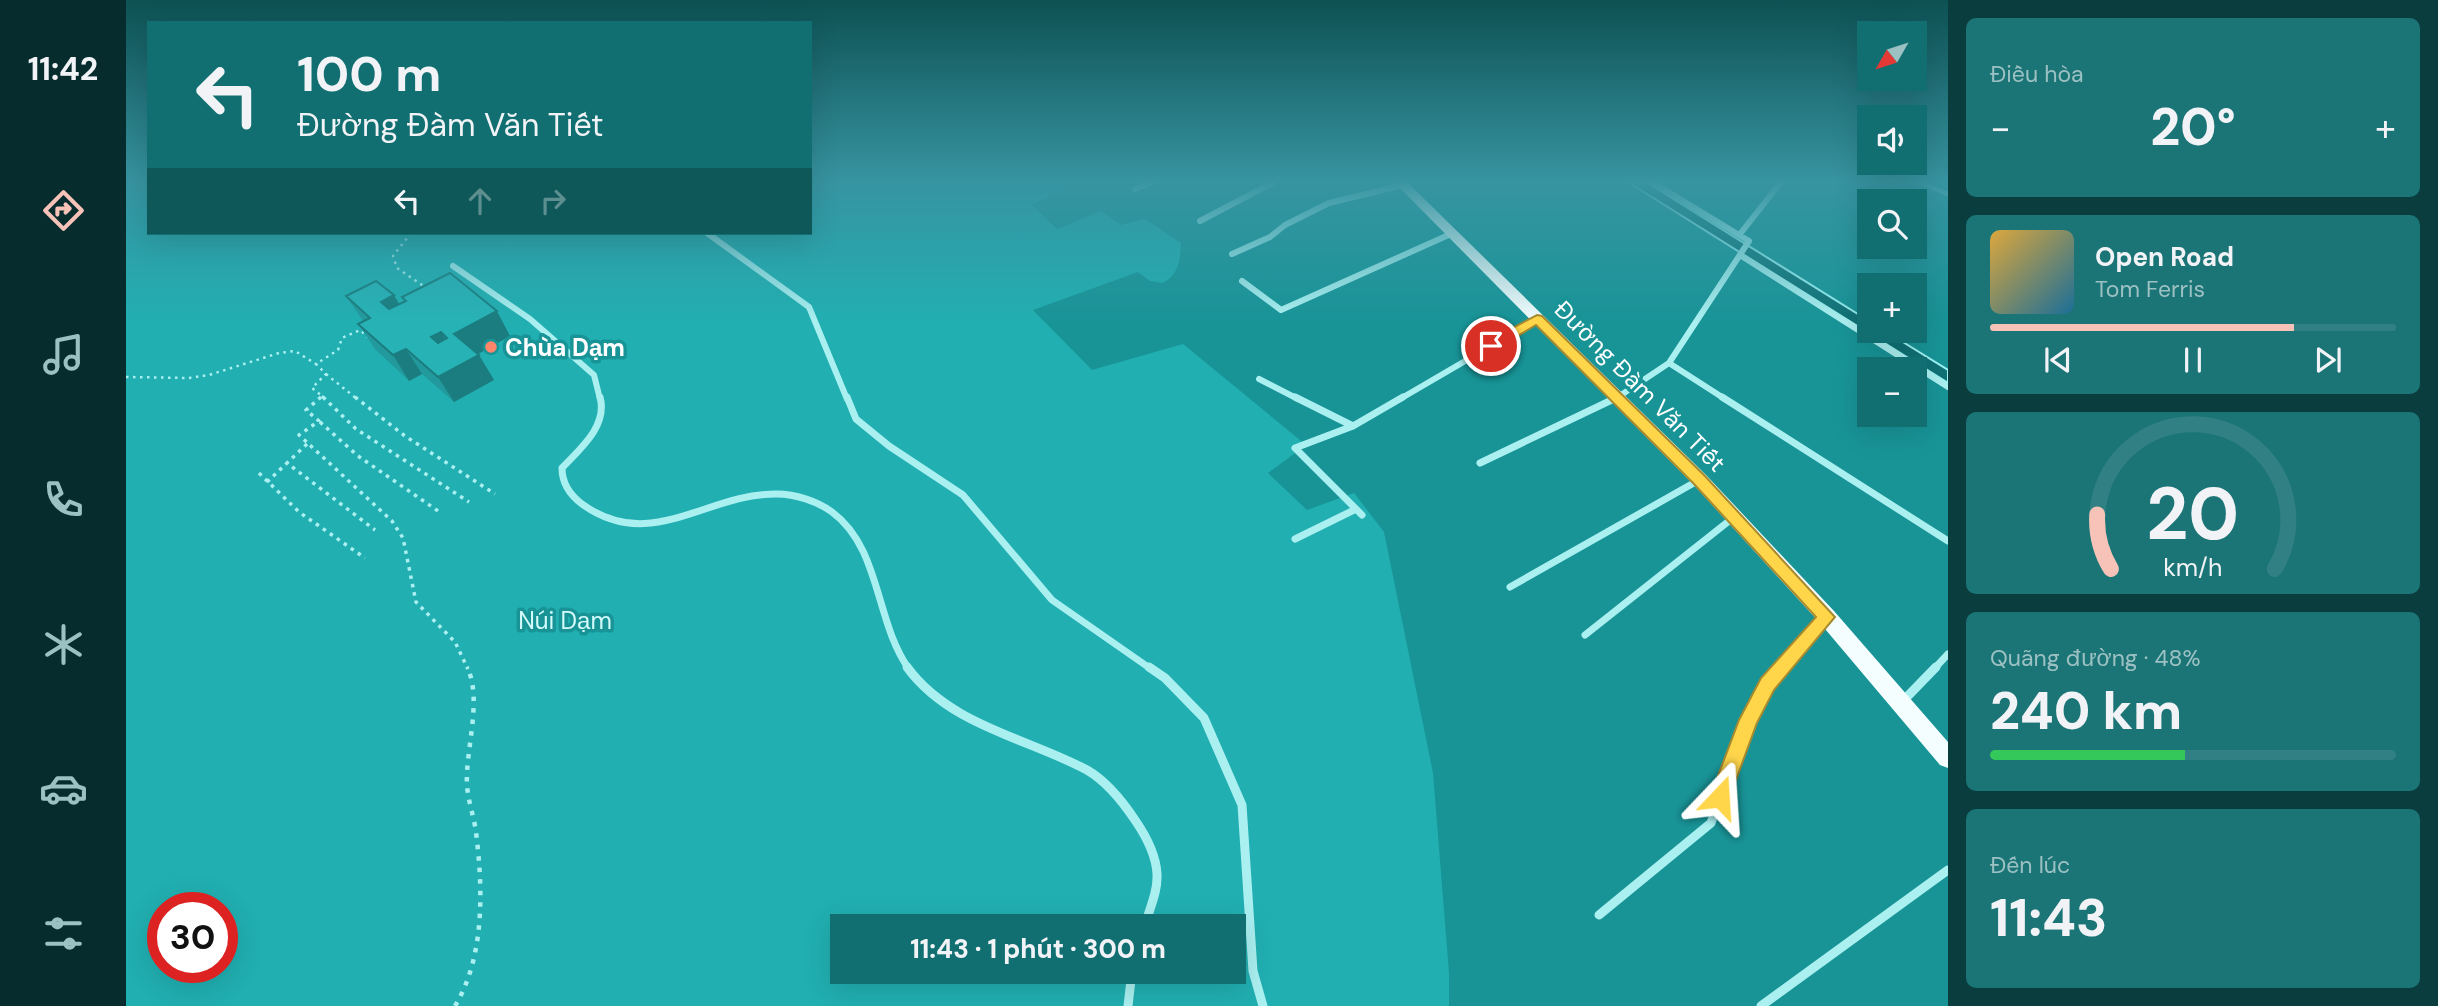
<!DOCTYPE html>
<html lang="vi">
<head>
<meta charset="utf-8">
<style>
  :root { --surface:#126f71; --page:#1b7476; --text:#f1f3f6; --muted:#9cc1c3; --line:#318184; --accent:#f7c2b7 }
  body { margin:0; font-family:"DM Sans",sans-serif; background:var(--page); color:var(--text); height:100vh; display:flex; flex-direction:column; font-size:26px; white-space:nowrap }
  * { box-sizing:border-box; margin:0 }
  p { font-size:23px; color:var(--muted) }
  .icon { flex:none; width:38px; height:38px; fill:none; stroke:currentColor; stroke-width:2; stroke-linecap:round; stroke-linejoin:round }
  .map { position:relative; flex:1; overflow:hidden }
  .details { display:flex; flex-direction:column; gap:18px; padding:18px; background:#0a3d3e; width:490px }
  .details>* { flex:none }
  .top-card { position:absolute; left:21px; top:21px; width:665px; height:214px; border-radius:0px; box-shadow:0 7px 28px #0002; background:#126f71; color:var(--text); overflow:hidden }
  .needle { width:46px; rotate:231deg }
  .fabs { position:absolute; left:1731px; top:21px; display:grid; gap:14px }
  .fabs a { display:grid; place-items:center; width:70px; height:70px; border-radius:0px; background:var(--surface); box-shadow:0 7px 28px #0002; font-size:35px }
  .speed { position:absolute; left:21px; top:892px; display:flex; gap:14px; font-size:35px; font-weight:700; text-align:center }
  .speed>* { display:grid; place-content:center; width:91px; height:91px; border-radius:50%; background:var(--surface); box-shadow:0 7px 28px #0002; line-height:1 }
  .speed .limit { border:10px solid #d22; background:#fff; color:#111 }
  .pin { position:absolute; display:grid; place-items:center; width:60px; height:60px; color:#fff; margin:-30px; border:4px solid #fff; border-radius:50%; box-shadow:0 2px 7px #0007 }
  .me { position:absolute; width:77px; margin:-38px; rotate:20deg; stroke-linejoin:round; filter:drop-shadow(0 0 5px #0008) }
  .turn { display:flex; align-items:center; gap:24px; height:147px; padding:0 35px; font-size:32px }
  .turn .icon { width:91px; height:91px; stroke-width:2.5 }
  .turn b { display:block; font-size:49px; line-height:60px }
  .lanes { display:flex; align-items:center; height:66px; padding:0 35px; background:#0003; justify-content:center; gap:35px; direction:ltr }
  .lanes .off { opacity:.35 }
  .big { font-size:52px; font-weight:800; line-height:1.1 }
  .details .card { flex:1; display:flex; flex-direction:column; justify-content:center; gap:10px; min-width:0; padding:0 24px; border-radius:10px; background:var(--page) }
  .details .dial { align-items:center; gap:0 }
  .dial svg { height:182px; overflow:visible; fill:none; stroke:var(--line); stroke-width:7; stroke-linecap:round; text-anchor:middle }
  .dial text { fill:var(--text); stroke:none }
  .song { display:flex; align-items:center; gap:21px }
  .cover { width:84px; height:84px; border-radius:10px; background:linear-gradient(135deg,hsl(40 70% 55%),hsl(200 70% 35%)) }
  .played { height:7px; border-radius:4px; background:linear-gradient(90deg,var(--accent) 75%,var(--line) 75%) }
  .keys { display:flex; justify-content:space-around; direction:ltr }
  .heat { display:flex; justify-content:space-between; align-items:center; font-size:38px; direction:ltr }
  .charge { height:10px; border-radius:5px; background:linear-gradient(90deg,#34c759 48%,var(--line) 0) }
  .trip { position:absolute; left:704px; top:914px; width:416px; height:70px; border-radius:0px; background:var(--surface); box-shadow:0 7px 28px #0002; font-weight:800; line-height:70px; text-align:center }
  main { display:flex; flex:1; min-height:0 }
  .tabs { display:flex; flex-direction:column; width:126px; justify-content:space-around; align-items:center; background:#072c2d; color:var(--muted) }
  .tabs .icon { width:49px; height:49px }
  .tabs .active { color:var(--accent) }
  .tabs b { font-size:32px; color:var(--text) }
  .map>svg:first-child { display:block }
  .green { fill:#21afb1; fill-rule:evenodd }
  .water { fill:#107175; stroke:#9ef3f3; stroke-width:2 }
  .lines { fill:none; stroke-linecap:round; stroke-linejoin:round }
  .path-far2 { stroke:#abf0f1; stroke-width:2.5; stroke-dasharray:2.5 4.5; stroke-linecap:butt }
  .path-far1 { stroke:#abf0f1; stroke-width:3.5; stroke-dasharray:3.5 5; stroke-linecap:butt }
  .path { stroke:#abf0f1; stroke-width:4.5; stroke-dasharray:4.5 7; stroke-linecap:butt }
  .lane { stroke:#abf0f1; stroke-width:4.5 }
  .street-far2 { stroke:#abf0f1; stroke-width:6 }
  .street-far1 { stroke:#abf0f1; stroke-width:7 }
  .street { stroke:#abf0f1; stroke-width:9 }
  .primary { fill:#f5feff; fill-rule:evenodd }
  .wall { fill:#229a9d }
  .shaded-wall { fill:#1b7d7f }
  .building { fill:#27b3b6; stroke:#1b7d7f; stroke-width:2; fill-rule:evenodd }
  .route { fill:#ffd54a; stroke:#a68a30; stroke-width:2 }
  .poi-dot { fill:#ff856b; stroke:#189497; stroke-width:2.5 }
  .labels { text-anchor:middle; dominant-baseline:central; stroke-width:7; stroke-linejoin:round; paint-order:stroke }
  .poi-label { font-size:24px; font-weight:bold; fill:#fff; stroke:#189497; text-anchor:start }
  .street-label { font-size:24px; fill:#fff; stroke:#189497 }
  .park-label { font-size:24px; fill:#d3fbfc; stroke:#189497 }
</style>
</head>
<body>
<main>
<nav class="tabs">
<b>11:42</b>
<svg class="icon active" aria-label="directions" viewBox="0 0 24 24"><path d="M12 3l9 9-9 9-9-9zM9 14v-3h6M13 9l2 2-2 2"/></svg>
<svg class="icon" aria-label="music" viewBox="0 0 24 24"><path d="M9 18V5l10-2v13"/><circle cx="6" cy="18" r="3"/><circle cx="16" cy="16" r="3"/></svg>
<svg class="icon" aria-label="phone" viewBox="0 0 24 24"><path d="M5 4h4l2 5-3 2q2 4 5 5l2-3 5 2v4C11 20 4 13 5 4z"/></svg>
<svg class="icon" aria-label="climate" viewBox="0 0 24 24"><path d="M12 3v18M4 7l16 10M4 17L20 7"/></svg>
<svg class="icon" aria-label="car" viewBox="0 0 24 24"><path d="M5 17H2v-5l4-1 3-4h7l3 4 3 1v5h-3M9 17h6M6 11h13"/><circle cx="7" cy="17" r="2"/><circle cx="17" cy="17" r="2"/></svg>
<svg class="icon" aria-label="filters" viewBox="0 0 24 24"><path d="M4 7h16M4 17h16"/><circle cx="9" cy="7" r="2"/><circle cx="15" cy="17" r="2"/></svg>
</nav>
<div class="map">
<svg width="1822" height="1006" viewBox="0 0 1822 1006">
  <rect width="100%" height="100%" fill="#189497"/>
  <path class="green" d="M0,182H23V233H684V182H954L906,205L931,229L975,211L995,225L1019,219L1055,243C1054,261 1053,274 1037,283L1024,281L1012,272L907,310L966,370L1057,344L1180,445L1142,473L1181,510L1228,493L1258,532L1307,773L1323,973V1006H0ZM37,908H96V968H37ZM716,926H1108V971H716Z"/>
  <path class="water" d="M1502,182H1520L1743,321V331H1759L1822,370V383Z"/>
  <g class="lines">
    <path class="path-far2" d="M285,233L267,256L271,268L299,287
      M200,374L231,399
      M0,377L63,378L83,375L153,353L169,351L190,364
      M196,396L199,399
      M193,399L196,396L186,388L200,374L190,364L212,350L216,338L234,330L242,337"/>
    <path class="path-far1" d="M195,397L180,410L193,421L173,435L266,521L277,538L290,602L329,642L342,669
      M197,397L230,429L343,502
      M229,397L279,436L369,494
      M194,422L232,456L315,513
      M181,444L161,463L249,530
      M133,473L173,512L239,558
      M141,482L161,463"/>
    <path class="path" d="M329,1006C359,956 357,889 350,832C348,817 342,801 341,785C339,751 357,699 341,667"/>
    <path class="lane" d="M1793,182L1822,194"/>
    <path class="street-far2" d="M1009,189L1026,182
      M1074,221L1148,182
      M581,233L683,307L721,399
      M1614,234L1655,182
      M1106,254L1144,237L1159,225L1203,203L1277,185
      M1614,255L1822,387
      M327,266L404,319L468,375L474,399
      M1116,281L1155,310L1327,233
      M1543,363L1599,399
      M1133,379L1172,399
      M1274,399L1411,319
      M1489,399L1543,363L1623,241L1526,182"/>
    <path class="street-far1" d="M474,397C482,426 454,449 436,468C436,483 444,495 456,504C525,554 580,493 651,494C669,494 691,501 706,512C755,548 749,622 783,669
      M721,397L730,419L763,446L837,495L926,600L1025,669
      M1169,397L1227,426
      M1596,397L1822,541
      M1354,463L1492,397
      M1236,515L1169,448L1227,426L1277,397
      M1169,539L1230,509
      M1384,587L1573,480
      M1459,635L1608,517
      M1655,669L1700,618
      M1808,669L1822,654"/>
    <path class="street" d="M781,667C823,725 901,738 961,770C980,781 997,802 1009,820C1020,836 1030,854 1031,874C1032,892 1023,909 1019,926
      M1023,667L1039,678L1078,718L1116,805L1127,971L1137,1006
      M1776,702L1810,667
      M1473,915L1585,823L1622,720L1641,684L1656,667
      M1002,1006L1006,971
      M1635,1006L1822,870"/>
    <path class="primary" d="M1268,182H1281L1580,475L1708,611L1822,742V768L1814,765L1694,623L1568,485Z"/>
  </g>
  <path class="wall" d="M220,296L273,304L279,301L276,297L384,336L352,354L368,380L328,402L296,374L283,381L249,349L232,324L237,321Z"/>
  <path class="shaded-wall" d="M268,295L283,321L271,327L255,302Z
    M371,311L384,336L343,359L328,334Z
    M315,332L330,358L305,337Z
    M280,349L296,374L283,381L267,355Z
    M353,355L368,380L328,402L312,377Z"/>
  <path class="building" d="M324,273L371,311L328,334L353,355L312,377L280,349L267,355L232,324L244,318L220,296L250,281L268,295L255,302L263,309L280,301L276,297ZM315,332L321,338L312,343L305,337Z"/>
  <linearGradient id="sky" x2="0" y2="1"><stop stop-color="#0d5153"/><stop offset="0.56" stop-color="#3794a1"/><stop offset="1" stop-color="#3794a1" stop-opacity="0"/></linearGradient>
  <rect width="1822" height="323" fill="url(#sky)"/>
  <path class="route" d="M1411,315L1416,316L1579,476L1709,617L1648,690L1631,723L1601,804L1594,806L1587,804L1584,797L1613,720L1635,678L1690,617L1568,484L1410,325L1370,349H1360V342Z"/>
  <circle class="poi-dot" cx="365" cy="347" r="7"/>
  <g class="labels">
    <g class="poi-label">
      <text x="379" y="347">Chùa Dạm</text>
    </g>
    <g class="street-label">
      <text transform="translate(1514 386) rotate(45)">Đường Đàm Văn Tiết</text>
    </g>
    <g class="park-label">
      <text x="439" y="620">Núi Dạm</text>
    </g>
  </g>
</svg>
<div class="fabs">
<a><svg class="needle" viewBox="-14 -14 28 28"><path d="M0-13l5 13h-10z" fill="#e53935"/><path d="M0 13l5-13h-10z" fill="#9cc1c3"/></svg></a>
<a><svg class="icon" aria-label="sound" viewBox="0 0 24 24"><path d="M4 9h4l5-4v14l-5-4H4zM17 9q2 3 0 6"/></svg></a>
<a><svg class="icon" aria-label="search" viewBox="0 0 24 24"><circle cx="10" cy="10" r="6"/><path d="M15 15l6 6"/></svg></a>
<a>+</a>
<a>−</a>
</div>
<div class="speed"><div class="limit">30</div></div>
<div class="pin" style="left:1365px;top:346px;background:#d93025"><svg class="icon" aria-label="arrive" viewBox="0 0 24 24"><path d="M6 21V4h12l-3 4 3 4H6"/></svg></div>
<svg class="me" style="left:1594px;top:797px" viewBox="-20 -20 40 40"><path d="M0-17L14 15 0 8-14 15z" fill="#ffd54a" stroke="#fff" stroke-width="4"/></svg>
<div class="trip">11:43 · 1 phút · 300 m</div>
<div class="top-card">
<div class="turn"><svg class="icon" aria-label="left" viewBox="0 0 24 24"><path d="M17 20v-9H6M10 6l-5 5 5 5"/></svg><div><b>100 m</b>Đường Đàm Văn Tiết</div></div>
<div class="lanes"><svg class="icon" aria-label="left" viewBox="0 0 24 24"><path d="M17 20v-9H6M10 6l-5 5 5 5"/></svg><svg class="icon off" aria-label="ahead" viewBox="0 0 24 24"><path d="M12 20V5M6 11l6-6 6 6"/></svg><svg class="icon off" aria-label="right" viewBox="0 0 24 24"><path d="M7 20v-9h11M14 6l5 5-5 5"/></svg></div>
</div>
</div>
<section class="details">
<div class="card"><p>Điều hòa</p>
<div class="heat"><a>−</a><b class="big">20°</b><a>+</a></div>
</div>
<div class="card">
<div class="song"><i class="cover"></i><div><b>Open Road</b><p>Tom Ferris</p></div></div>
<div class="played"></div>
<div class="keys"><svg class="icon" aria-label="previous" viewBox="0 0 24 24"><path d="M18 5L8 12l10 7zM5 5v14"/></svg><svg class="icon" aria-label="pause" viewBox="0 0 24 24"><path d="M8 5v14M16 5v14"/></svg><svg class="icon" aria-label="next" viewBox="0 0 24 24"><path d="M6 5l10 7-10 7zM19 5v14"/></svg></div>
</div>
<div class="card dial"><svg viewBox="0 0 100 80">
<path d="M14 69A42 42 0 1 1 86 69"/>
<path d="M14 69A42 42 0 0 1 8 45" stroke="#f7c2b7"/>
<text x="50" y="56" font-size="32" font-weight="700">20</text>
<text x="50" y="72" font-size="11">km/h</text>
</svg></div>
<div class="card"><p>Quãng đường · 48%</p><b class="big">240 km</b><div class="charge"></div></div>
<div class="card"><p>Đến lúc</p><b class="big">11:43</b></div>
</section>
</main>
</body>
</html>
